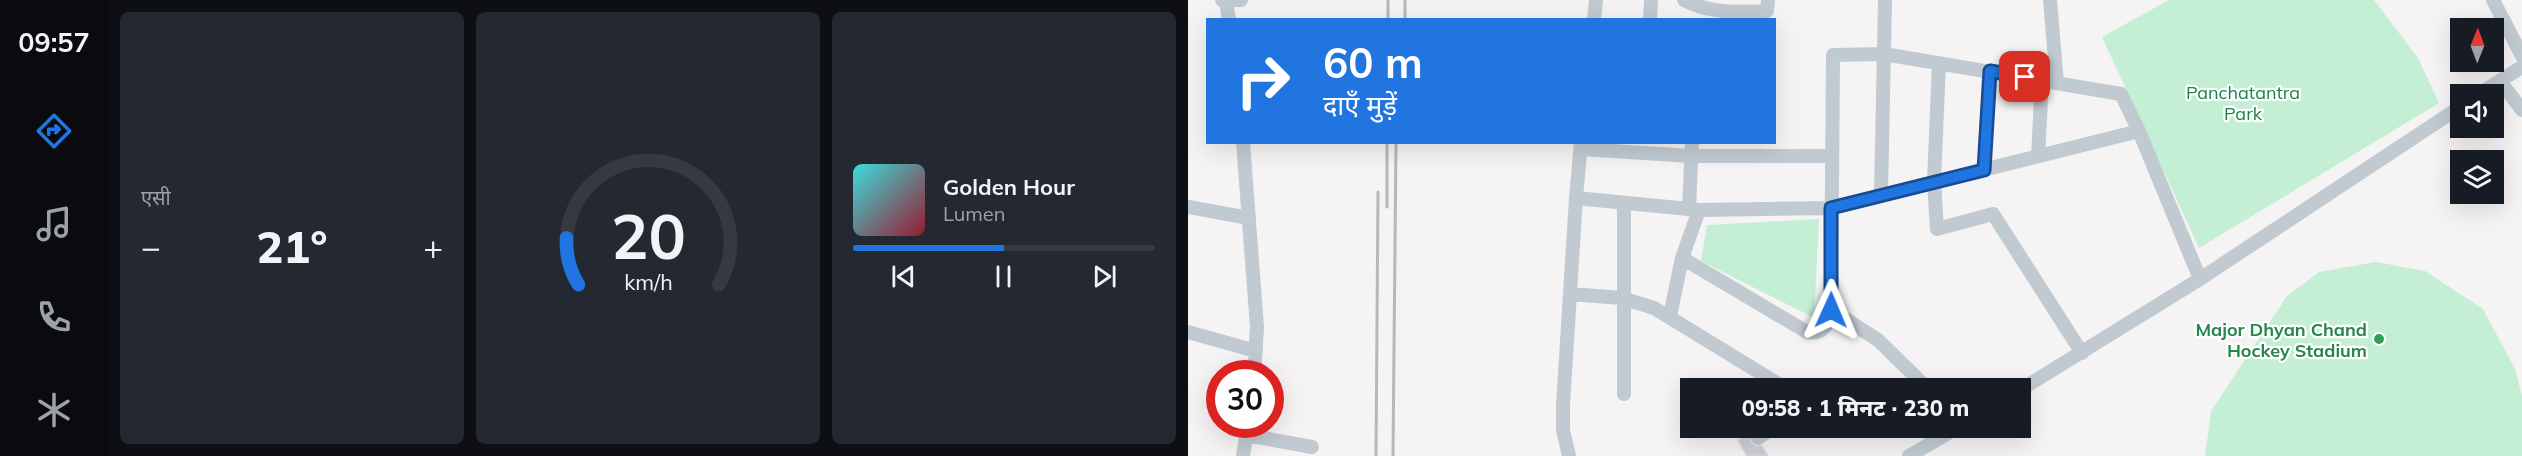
<!DOCTYPE html>
<html lang="hi">
<head>
<meta charset="utf-8">
<style>
  :root { --surface:#171b24; --page:#242831; --text:#f1f3f6; --muted:#9ea1a6; --line:#363941; --accent:#2175e0 }
  body { margin:0; font-family:Mulish,"Noto Sans Devanagari",sans-serif; background:var(--page); color:var(--text); height:100vh; display:flex; flex-direction:column; font-size:22px; white-space:nowrap }
  * { box-sizing:border-box; margin:0 }
  p { font-size:20px; color:var(--muted) }
  .icon { flex:none; width:33px; height:33px; fill:none; stroke:currentColor; stroke-width:2; stroke-linecap:round; stroke-linejoin:round }
  .map { position:relative; flex:1; overflow:hidden }
  .drawer { display:flex; flex-direction:column; gap:12px; padding:12px; background:#0d0f14; width:1080px }
  .drawer>* { flex:none }
  .top-card { position:absolute; left:18px; top:18px; width:570px; height:126px; border-radius:0px; box-shadow:0 6px 24px #0002; background:#2175e0; color:#fff; overflow:hidden }
  .needle { width:39px; rotate:1deg }
  .tools { position:absolute; left:1262px; top:18px; display:grid; gap:12px }
  .tools a { display:grid; place-items:center; width:54px; height:54px; border-radius:0px; background:var(--surface); box-shadow:0 6px 24px #0002; font-size:30px }
  .speed { position:absolute; left:18px; top:360px; display:flex; gap:12px; font-size:30px; font-weight:700; text-align:center }
  .speed>* { display:grid; place-content:center; width:78px; height:78px; border-radius:50%; background:var(--surface); box-shadow:0 6px 24px #0002; line-height:1 }
  .speed .limit { border:9px solid #d22; background:#fff; color:#111 }
  .pin { position:absolute; display:grid; place-items:center; width:51px; height:51px; color:#fff; margin:-26px; border-radius:12px; box-shadow:0 3px 9px #0006 }
  .me { position:absolute; width:66px; margin:-33px; rotate:1deg; stroke-linejoin:round; filter:drop-shadow(0 0 4px #0008) }
  .turn { display:flex; align-items:center; gap:21px; height:126px; padding:0 18px; font-size:27px }
  .turn .icon { width:78px; height:78px; stroke-width:2.5 }
  .turn b { display:block; font-size:42px; line-height:51px }
  .big { font-size:45px; font-weight:800; line-height:1.1 }
  .drawer .card { flex:1; display:flex; flex-direction:column; justify-content:center; gap:9px; min-width:0; padding:0 21px; border-radius:9px; background:var(--page) }
  .drawer .dial { align-items:center; gap:0 }
  .dial svg { height:156px; overflow:visible; fill:none; stroke:var(--line); stroke-width:7; stroke-linecap:round; text-anchor:middle }
  .dial text { fill:var(--text); stroke:none }
  .song { display:flex; align-items:center; gap:18px }
  .cover { width:72px; height:72px; border-radius:9px; background:linear-gradient(135deg,hsl(180 70% 55%),hsl(350 70% 35%)) }
  .played { height:6px; border-radius:3px; background:linear-gradient(90deg,var(--accent) 50%,var(--line) 50%) }
  .keys { display:flex; justify-content:space-around; direction:ltr }
  .heat { display:flex; justify-content:space-between; align-items:center; font-size:33px; direction:ltr }
  .drawer .tiles { flex:1; display:grid; gap:12px; grid-template-columns:repeat(3,1fr) }
  .trip { position:absolute; left:492px; top:378px; width:351px; height:60px; border-radius:0px; background:var(--surface); box-shadow:0 6px 24px #0002; font-weight:800; line-height:60px; text-align:center }
  main { display:flex; flex:1; min-height:0 }
  .dock { display:flex; flex-direction:column; width:108px; justify-content:space-around; align-items:center; background:#090b0e; color:var(--muted) }
  .dock .icon { width:42px; height:42px }
  .dock .current { color:var(--accent) }
  .dock b { font-size:27px; color:var(--text) }
  .map>svg:first-child { display:block }
  .green { fill:#c4efd5 }
  .building { fill:#cdcfd5; stroke:#d7d9de; stroke-width:1.5 }
  .lines { fill:none; stroke-linecap:round; stroke-linejoin:round }
  .minor { stroke:#c1cad1; stroke-width:14 }
  .rail { stroke:#b5b8bd; stroke-width:3 }
  .route-casing { stroke:#154c92; stroke-width:15 }
  .route { stroke:#2175e0; stroke-width:10 }
  .leisure-dot { fill:#2e9e5b; stroke:#fff; stroke-width:2 }
  .labels { text-anchor:middle; dominant-baseline:central; stroke-width:4.5; stroke-linejoin:round; paint-order:stroke }
  .park-label { font-size:18px; fill:#1b824e; stroke:#fff }
  .leisure-label { font-size:18px; font-weight:bold; fill:#27864d; stroke:#fff; text-anchor:end }
</style>
</head>
<body>
<main>
<nav class="dock">
<b>09:57</b>
<svg class="icon current" aria-label="directions" viewBox="0 0 24 24"><path d="M12 3l9 9-9 9-9-9zM9 14v-3h6M13 9l2 2-2 2"/></svg>
<svg class="icon" aria-label="music" viewBox="0 0 24 24"><path d="M9 18V5l10-2v13"/><circle cx="6" cy="18" r="3"/><circle cx="16" cy="16" r="3"/></svg>
<svg class="icon" aria-label="phone" viewBox="0 0 24 24"><path d="M5 4h4l2 5-3 2q2 4 5 5l2-3 5 2v4C11 20 4 13 5 4z"/></svg>
<svg class="icon" aria-label="climate" viewBox="0 0 24 24"><path d="M12 3v18M4 7l16 10M4 17L20 7"/></svg>
</nav>
<section class="drawer">
<div class="tiles">
<div class="card"><p>एसी</p>
<div class="heat"><a>−</a><b class="big">21°</b><a>+</a></div>
</div>
<div class="card dial"><svg viewBox="0 0 100 80">
<path d="M14 69A42 42 0 1 1 86 69"/>
<path d="M14 69A42 42 0 0 1 8 45" stroke="#2175e0"/>
<text x="50" y="56" font-size="32" font-weight="700">20</text>
<text x="50" y="72" font-size="11">km/h</text>
</svg></div>
<div class="card">
<div class="song"><i class="cover"></i><div><b>Golden Hour</b><p>Lumen</p></div></div>
<div class="played"></div>
<div class="keys"><svg class="icon" aria-label="previous" viewBox="0 0 24 24"><path d="M18 5L8 12l10 7zM5 5v14"/></svg><svg class="icon" aria-label="pause" viewBox="0 0 24 24"><path d="M8 5v14M16 5v14"/></svg><svg class="icon" aria-label="next" viewBox="0 0 24 24"><path d="M6 5l10 7-10 7zM19 5v14"/></svg></div>
</div>
</div>
</section>
<div class="map">
<svg width="1334" height="456" viewBox="0 0 1334 456">
  <rect width="100%" height="100%" fill="#f5f3f3"/>
  <path class="green" d="M981,0H1186L1230,58L1251,103L1011,248L914,37Z
    M631,219L626,318L513,261L519,225Z
    M1188,262L1237,271L1295,309L1327,369L1334,396V456H1017L1023,411L1099,296L1131,272Z"/>
  <path class="building" d="M563,432L562,442L567,446H574L580,456H559L550,440Z"/>
  <g class="lines">
    <path class="minor" d="M34,0H53
      M496,0C523,14 549,12 579,11L580,0
      M862,0L869,83
      M1305,0L1334,56
      M38,1L41,20
      M406,20L408,0
      M462,20L463,0
      M751,63L746,182L749,229L805,214L894,353
      M1312,81L1334,110
      M1291,94L1334,67
      M55,142L69,327L66,374
      M393,142L388,198L511,210L643,208L951,131L1012,279
      M393,149L503,156H644
      M850,156L854,80
      M796,169L802,71
      M693,195L697,0
      M0,207L61,218
      M501,209L504,142
      M511,210L494,258L619,332C635,335 640,325 643,310L645,55L696,54L933,94L951,131
      M382,294L434,298L466,308L597,388
      M643,310L690,340L739,388
      M482,316L494,258
      M0,332L68,351
      M832,390L1012,279L1272,107
      M436,394V203
      M58,435L124,447
      M570,438L585,428
      M55,456L60,424
      M381,456L375,430V405L388,198
      M721,456L769,428"/>
    <path class="rail" d="M200,20V0
      M217,20V0
      M199,207V142
      M188,456L190,192
      M205,456L208,142"/>
  </g>
  <g class="lines">
    <defs>
      <path id="route" d="M643,310V208L796,170L802,71L837,77"/>
    </defs>
    <use href="#route" class="route-casing"/>
    <use href="#route" class="route"/>
  </g>
  <circle class="leisure-dot" cx="1191" cy="339" r="6"/>
  <g class="labels">
    <g class="park-label">
      <text x="1055" y="92">Panchatantra<tspan x="1055" dy="21">Park</tspan></text>
    </g>
    <g class="leisure-label">
      <text x="1179" y="329">Major Dhyan Chand<tspan x="1179" dy="21">Hockey Stadium</tspan></text>
    </g>
  </g>
</svg>
<div class="tools">
<a><svg class="needle" viewBox="-14 -14 28 28"><path d="M0-13l5 13h-10z" fill="#e53935"/><path d="M0 13l5-13h-10z" fill="#9ea1a6"/></svg></a>
<a><svg class="icon" aria-label="sound" viewBox="0 0 24 24"><path d="M4 9h4l5-4v14l-5-4H4zM17 9q2 3 0 6"/></svg></a>
<a><svg class="icon" aria-label="layers" viewBox="0 0 24 24"><path d="M12 4l9 5-9 5-9-5zM3 14l9 5 9-5"/></svg></a>
</div>
<div class="speed"><div class="limit">30</div></div>
<div class="pin" style="left:837px;top:77px;background:#d93025"><svg class="icon" aria-label="arrive" viewBox="0 0 24 24"><path d="M6 21V4h12l-3 4 3 4H6"/></svg></div>
<svg class="me" style="left:643px;top:310px" viewBox="-20 -20 40 40"><path d="M0-17L14 15 0 8-14 15z" fill="#2175e0" stroke="#fff" stroke-width="4"/></svg>
<div class="trip">09:58 · 1 मिनट · 230 m</div>
<div class="top-card">
<div class="turn"><svg class="icon" aria-label="right" viewBox="0 0 24 24"><path d="M7 20v-9h11M14 6l5 5-5 5"/></svg><div><b>60 m</b>दाएँ मुड़ें</div></div>
</div>
</div>
</main>
</body>
</html>
